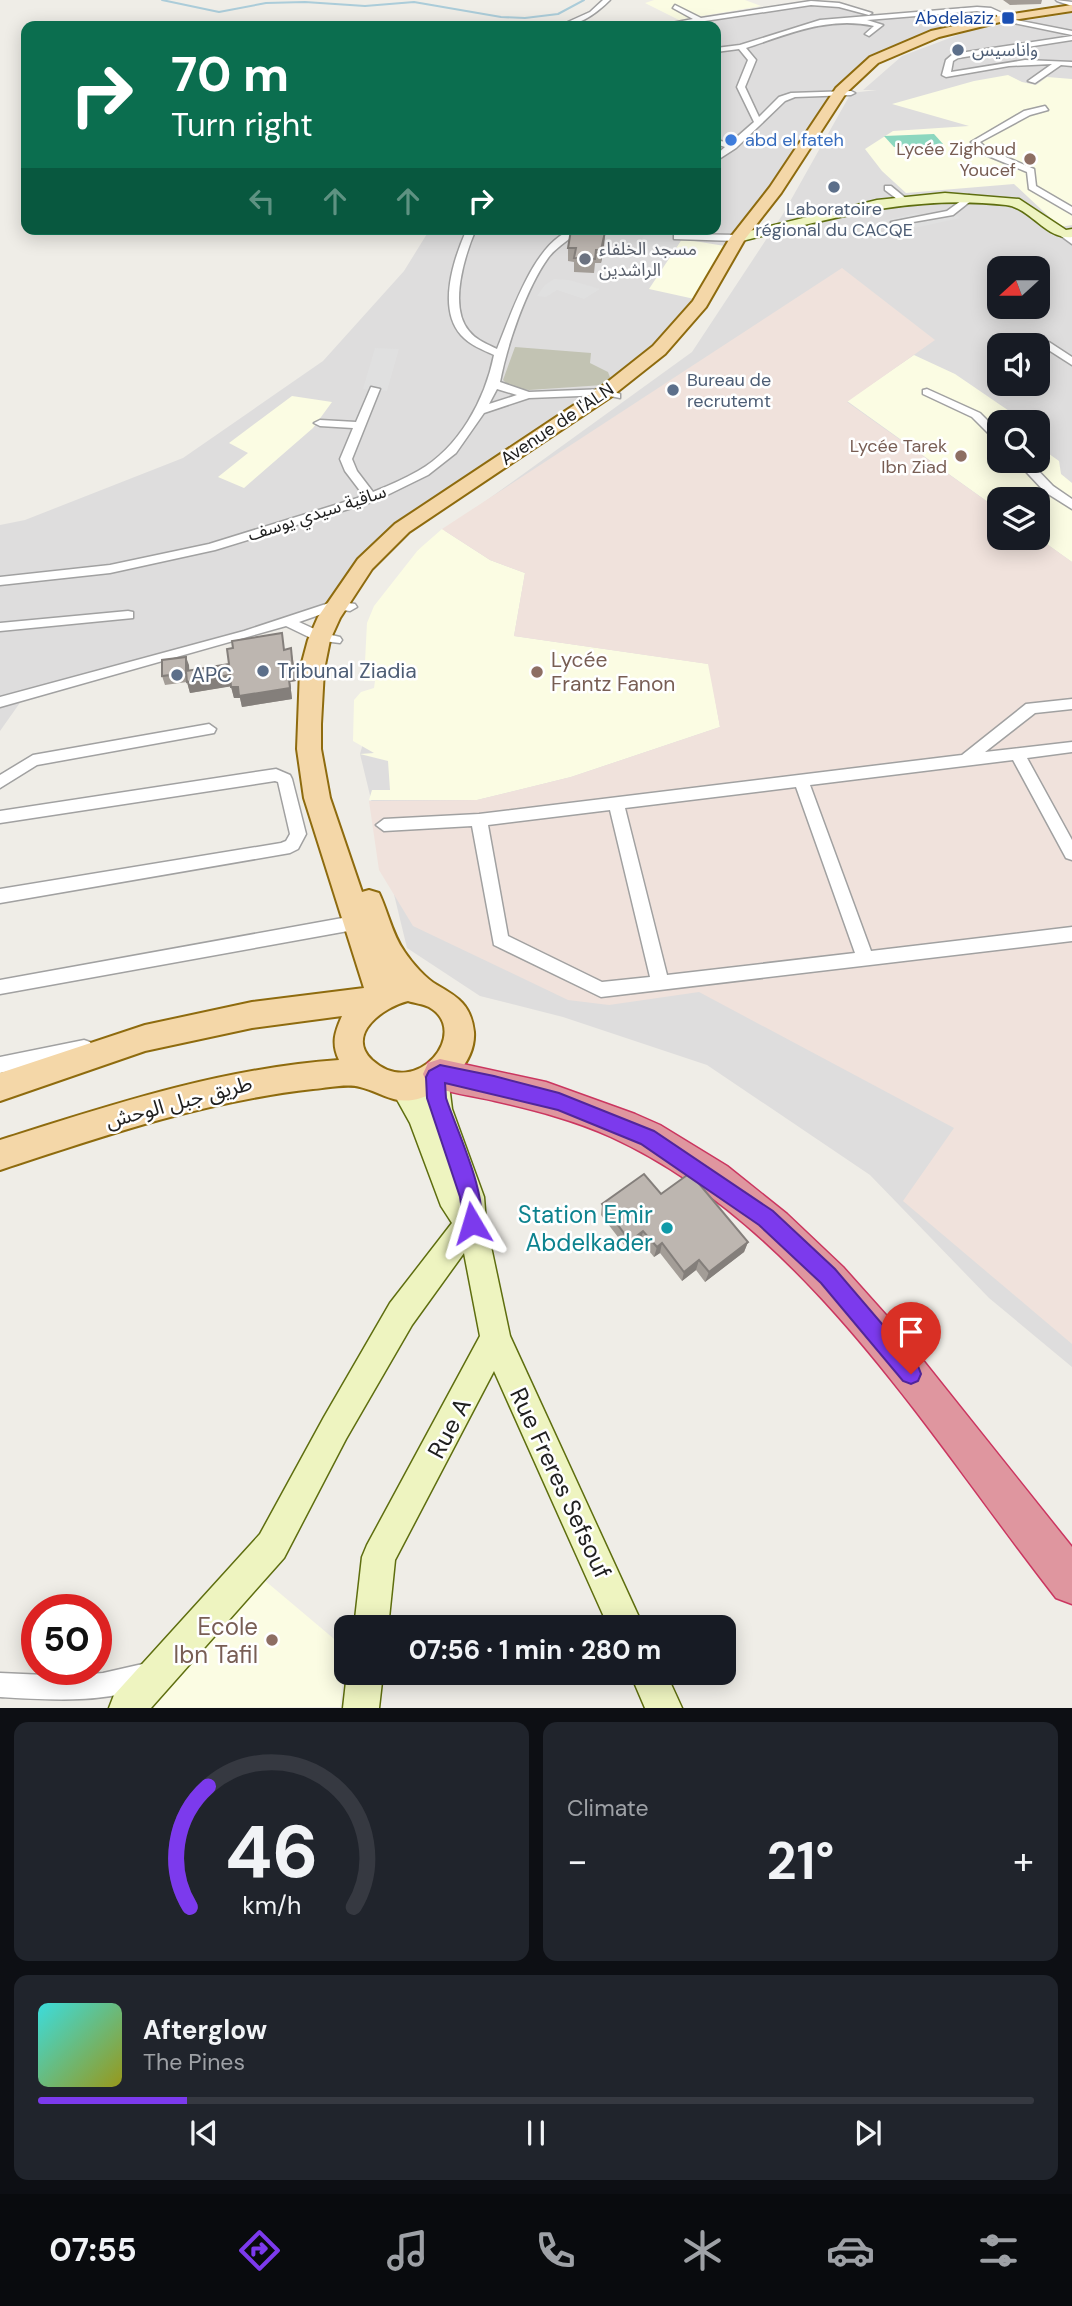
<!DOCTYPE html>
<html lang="en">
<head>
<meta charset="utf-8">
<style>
  :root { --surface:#171b24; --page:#20242c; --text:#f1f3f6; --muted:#9ea1a6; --line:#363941; --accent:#7c3aed }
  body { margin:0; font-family:"DM Sans","Noto Sans Arabic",sans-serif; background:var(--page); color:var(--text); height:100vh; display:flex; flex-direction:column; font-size:26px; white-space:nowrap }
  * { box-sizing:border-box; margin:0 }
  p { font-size:23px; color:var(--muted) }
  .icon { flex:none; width:38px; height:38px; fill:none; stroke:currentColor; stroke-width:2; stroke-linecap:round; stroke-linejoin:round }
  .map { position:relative; height:1708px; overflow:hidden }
  .details { display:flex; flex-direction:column; gap:14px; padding:14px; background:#0d0f14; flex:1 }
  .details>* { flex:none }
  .hud { position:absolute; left:21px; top:21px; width:700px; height:214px; border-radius:14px; box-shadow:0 4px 18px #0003; background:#0b6e4f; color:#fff; overflow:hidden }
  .needle { width:46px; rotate:249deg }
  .buttons { position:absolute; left:987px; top:256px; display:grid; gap:14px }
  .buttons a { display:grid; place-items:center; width:63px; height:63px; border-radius:14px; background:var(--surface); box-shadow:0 4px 18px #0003; font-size:35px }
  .speed { position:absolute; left:21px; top:1594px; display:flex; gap:14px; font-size:35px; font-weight:700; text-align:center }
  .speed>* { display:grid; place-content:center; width:91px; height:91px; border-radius:50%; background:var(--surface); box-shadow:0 4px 18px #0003; line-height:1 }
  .speed .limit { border:10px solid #d22; background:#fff; color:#111 }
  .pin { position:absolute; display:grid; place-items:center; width:60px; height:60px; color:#fff; margin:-72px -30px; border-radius:50% 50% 50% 0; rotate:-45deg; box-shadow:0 0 7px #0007 }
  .pin .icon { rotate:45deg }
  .me { position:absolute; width:77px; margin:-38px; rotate:353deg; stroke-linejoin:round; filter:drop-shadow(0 0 5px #0008) }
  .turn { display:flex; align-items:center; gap:24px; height:147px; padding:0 35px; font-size:32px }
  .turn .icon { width:91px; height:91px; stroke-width:2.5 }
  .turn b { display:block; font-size:49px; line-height:60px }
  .lanes { display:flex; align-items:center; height:66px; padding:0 35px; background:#0003; justify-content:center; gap:35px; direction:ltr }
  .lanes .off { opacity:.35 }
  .big { font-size:52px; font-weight:700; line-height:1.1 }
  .details .tile { flex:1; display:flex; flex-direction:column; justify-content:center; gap:10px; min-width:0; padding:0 24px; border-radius:14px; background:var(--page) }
  .details .dial { align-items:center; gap:0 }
  .dial svg { height:182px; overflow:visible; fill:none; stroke:var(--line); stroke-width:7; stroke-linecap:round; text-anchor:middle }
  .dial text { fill:var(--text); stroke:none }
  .song { display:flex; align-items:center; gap:21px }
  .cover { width:84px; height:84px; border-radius:10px; background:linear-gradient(135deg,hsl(180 70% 55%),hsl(60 70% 35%)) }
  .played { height:7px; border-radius:4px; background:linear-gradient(90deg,var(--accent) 15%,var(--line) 15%) }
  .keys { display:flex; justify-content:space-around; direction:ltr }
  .heat { display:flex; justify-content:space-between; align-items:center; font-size:38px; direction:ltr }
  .details .tiles { flex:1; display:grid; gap:14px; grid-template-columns:1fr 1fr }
  .tile:last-child { grid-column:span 2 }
  .trip { position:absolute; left:334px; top:1615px; width:402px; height:70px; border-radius:14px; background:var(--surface); box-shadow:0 4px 18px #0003; font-weight:700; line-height:70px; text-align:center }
  .tabs { display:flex; height:112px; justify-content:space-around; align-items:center; background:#090b0e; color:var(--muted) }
  .tabs .icon { width:49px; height:49px }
  .tabs .on { color:var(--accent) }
  .tabs b { font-size:32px; color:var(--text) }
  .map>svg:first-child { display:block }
  .residential { fill:#dedddd; fill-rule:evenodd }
  .education { fill:#fbfce3 }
  .military { fill:#f0e2dc }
  .construction { fill:#c2c3b3 }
  .pitch { fill:#8cd7bf }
  .parking { fill:#e0e0e0 }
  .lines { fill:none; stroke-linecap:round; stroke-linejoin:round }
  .stream { stroke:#abccd9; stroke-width:2 }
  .street-casing { stroke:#a1a1a1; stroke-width:3 }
  .secondary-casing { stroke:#5e6e0f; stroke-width:3 }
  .primary-casing { stroke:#8e6b0e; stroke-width:4 }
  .highway-casing { stroke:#cb3660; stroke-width:3 }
  .street { fill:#fff; fill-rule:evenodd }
  .secondary { fill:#eef4c0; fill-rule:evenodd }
  .primary { fill:#f4d7a8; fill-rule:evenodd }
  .highway { fill:#df969f; fill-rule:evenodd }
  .wall { fill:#a39d97 }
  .shaded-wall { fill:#847f7b }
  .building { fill:#bdb6b0; stroke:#847f7b; stroke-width:2 }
  .route { fill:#7c3aed; stroke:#51269a; stroke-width:2 }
  .transit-dot { fill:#1a4fb4; stroke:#fff; stroke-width:2.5 }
  .service-dot { fill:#5c6f8a; stroke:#fff; stroke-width:2.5 }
  .shop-dot { fill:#3f7fe0; stroke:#fff; stroke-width:2.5 }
  .education-dot { fill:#8d6e63; stroke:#fff; stroke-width:2.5 }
  .worship-dot { fill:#6b7280; stroke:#fff; stroke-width:2.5 }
  .culture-dot { fill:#0f9aa8; stroke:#fff; stroke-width:2.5 }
  .labels { text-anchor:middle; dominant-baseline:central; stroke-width:5; stroke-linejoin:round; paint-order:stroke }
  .far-transit-label { font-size:18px; fill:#164399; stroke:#fff; text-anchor:end }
  .far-service-label { font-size:18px; fill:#4e5e75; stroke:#fff; text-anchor:start }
  .far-shop-label { font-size:18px; fill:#366cbe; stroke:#fff; text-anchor:start }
  .far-education-label { font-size:18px; fill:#785e54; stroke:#fff; text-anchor:end }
  .far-worship-label { font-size:18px; fill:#5b616d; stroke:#fff; text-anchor:start }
  .far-street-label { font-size:18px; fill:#202020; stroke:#fff }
  .education-label { font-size:21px; fill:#785e54; stroke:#fff; text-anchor:start }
  .service-label { font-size:21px; fill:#4e5e75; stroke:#fff; text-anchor:start }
  .street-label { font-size:21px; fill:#202020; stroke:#fff }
  .near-culture-label { font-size:24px; fill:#0d838f; stroke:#fff; text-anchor:end }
  .near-street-label { font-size:24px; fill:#202020; stroke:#fff }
  .near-education-label { font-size:24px; fill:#785e54; stroke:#fff; text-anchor:end }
</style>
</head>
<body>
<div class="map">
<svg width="1072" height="1708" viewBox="0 0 1072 1708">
  <rect width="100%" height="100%" fill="#efede7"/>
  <path class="residential" d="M811,3L839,5L878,16L990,10L1016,16L920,39L860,72L682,325L626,376L481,475L365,564L335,605L24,697L0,731V525L25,520L183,458L323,361L404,271L430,229H716V26H664Z
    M1072,13V1367L989,1298L870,1175L707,1065L563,1017L480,996L407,948L360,754L418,550L692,352L783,214L851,93L877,90H863L902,56L971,30ZM999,268H1038V306H999ZM999,345H1038V383H999ZM999,422H1038V460H999ZM999,499H1038V537H999Z"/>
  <path class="education" d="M654,0H745L761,6L679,20L645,3Z
    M1008,75L1022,82L1036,85L1047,77L1072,79V225L1060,227L1014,184L906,193L882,171L865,149L893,131L969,126L892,104L974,81Z
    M682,239L731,247L699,300L649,289Z
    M914,355L955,374L1018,417L1021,422H999V460H1038V446L1059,461L1061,474L1072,483V562L1037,537L1038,499H999V510L847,401Z
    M292,396L332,402L313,428L244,488L218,477L248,453L229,443Z
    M442,529L490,560L525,573L514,636L709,664L720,727L571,777L477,800H369L372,790H390L388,761L360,754L374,753L353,741L354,700L361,692L374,688L375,681H364L367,623L374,606L418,550Z
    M263,1579L346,1649L340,1707L147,1708Z"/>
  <path class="military" d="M842,268L935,340L847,402L999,510V537H1037L1072,562V1344L903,1201L954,1128L699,992L609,1005L568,1000L413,926L379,870L369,801L477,800L571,777L720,727L708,664L514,636L525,573L490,560L442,529Z"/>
  <path class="construction" d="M515,347L591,353L590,363L608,372L611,380L603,385L529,390L510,387L503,380Z"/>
  <path class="pitch" d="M934,134L943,144L894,147L884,136Z"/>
  <path class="parking" d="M951,211L960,218L896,232L878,222L916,213L920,216Z
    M653,235H684L670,258L656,256L641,240L644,236Z
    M554,279L569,280L600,289L584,299L557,290L546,297L537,296L545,285Z
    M375,348L399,349L387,391L363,389Z"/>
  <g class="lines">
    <path class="stream" d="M162,0L219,12L266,3L305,2L365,6L414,2L501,17L525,18L558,14L584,0"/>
    <defs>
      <path id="street" d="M603,0H610C597,13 578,27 559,26L590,12Z
        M1056,0L1072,2V6L1057,1Z
        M811,1L839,3L872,13L869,15L839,7L811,5L672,26H656L693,19L673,8L675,5L701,18Z
        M977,7L991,8L1002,13L1003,19L998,20L997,15L977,11L867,20L883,25L869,36L865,34L874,26C828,16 789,34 746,48L756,60L745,87L759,117L779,97L791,93L851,91L855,93L851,95L795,97L785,101L736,148L716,161V155L725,147L716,144V140L730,143L754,122L737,87L748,60L739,49L716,52V48L740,45L820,20Z
        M1011,19L1072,31V35L1009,22Z
        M1072,36V40L958,58L953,61L951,72L1025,60L1072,62V66L1061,65L1035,83L1028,81L1052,64L1009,66L946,77L942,75L946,60L953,54Z
        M1045,106L1048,110L1030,115L980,142L987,149L1034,169L1036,186L1072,207V214L1029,189L1027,172L981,153L971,142L1024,111Z
        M885,186H891L908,200L901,202L885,190Z
        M969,195L973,198L972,200L953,215L896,225L891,222L947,211Z
        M467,229H476C465,254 448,307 469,331C476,340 487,344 497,349C511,315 538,229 581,229C571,239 556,247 548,258C526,289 507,345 500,382L529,392L606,389L620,394V398L605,395L529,398L484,413L456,453L428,475L375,501L215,550L110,573L0,585V577L110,565L209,544L364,496L345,471L340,459L353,428L320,426L314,423L320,420L356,422L371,387L380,389L352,459L357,471L373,492C388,486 404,479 418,471C459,448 485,400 494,355C483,350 470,345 461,335C437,308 454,258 467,229ZM497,389L517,395L489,404Z
        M1061,232H1067L1072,236V244L1061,236Z
        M677,234L738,235L743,238L738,241L674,239V235Z
        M1049,342L1072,357V365L1047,349L1038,351V345Z
        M927,389L980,413L999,432V441L995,440L972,417L923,394V390Z
        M1015,460H1028L1053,486L1072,499V509L1045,492Z
        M335,601L355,604L357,607L350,611L336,609L299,622L323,633L340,637L342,640L340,643L315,640L286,626L0,707V697L244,631Z
        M128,611L133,612V618L0,631V623Z
        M1072,699V709L1035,713L985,752L1072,742V752L1027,758L1072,840V860L1066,858L1013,760L810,785L871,951L1072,927V941L601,997L494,945L472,826L384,831L376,825L384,819L479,814L962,755L1026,704ZM796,787L855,953L667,975L625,808ZM610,810L650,977L602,982L508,936L488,825Z
        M209,724L216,729L214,733L37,765L0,788V775L33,755Z
        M276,769L290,775L292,779L306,834L298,849L290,853L0,903V889L281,843L286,841L290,834L278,782L275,781L0,823V811Z
        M359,915L365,917L367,922L365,927L359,929L0,994V980Z
        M84,1040L90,1042L93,1048L90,1054L0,1073V1057Z
        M147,1663L156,1666L159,1675L156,1684C106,1704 52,1700 0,1697V1673L69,1676L103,1673Z"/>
      <path id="secondary" d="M945,193L1019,199L1066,230L1072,229V237C1046,240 1031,208 1006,205C910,194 830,219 738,242L731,238L733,235L877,200Z
        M435,1065L444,1069L448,1077L452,1109L484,1197L486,1223L510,1336L644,1628H609L494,1371L395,1560L388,1628H354L362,1557L367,1545L480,1336L464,1253L412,1325L346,1439L284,1558L151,1708H109L114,1695L260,1534L324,1417L390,1303L452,1223L441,1206L410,1123L390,1087L394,1079L403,1075L412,1079L424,1097L422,1077L426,1069Z
        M347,1673H383L379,1708H343Z
        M630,1673H666L682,1708H645Z"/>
      <path id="primary" d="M1072,5V11L1000,22L939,37L878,63L846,93L781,193L745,239L706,307L665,354L612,396L409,532L372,569L340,618L330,640L324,670L321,724V749L330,798L362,892L369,890L379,893C388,912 392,934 404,951C412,963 426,979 437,985C458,997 471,1005 474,1032C476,1061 447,1091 421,1098C394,1106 384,1093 360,1087C347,1083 327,1088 313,1089C205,1101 103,1136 0,1170V1140C111,1105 222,1068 339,1060C331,1043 335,1032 342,1016L252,1028L145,1051L0,1101V1073L145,1025L252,1002L364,988L304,798L297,749L300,670L308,640L318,617L358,559L395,524L600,388L653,346L693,301L730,238L770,187L836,88L870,57L931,31L1000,16ZM408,1001C414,1003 423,1004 429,1007C472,1031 417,1101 372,1060C345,1034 384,1007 408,1001Z"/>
      <path id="highway" d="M440,1059L546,1082L635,1114L660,1125L727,1166L787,1214L843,1267L894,1324L1072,1547V1604L1056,1598C929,1436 805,1226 611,1137C574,1120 534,1110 495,1101C473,1096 449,1093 428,1085L423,1074L428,1063Z"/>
    </defs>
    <use href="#street" class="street-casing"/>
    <use href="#secondary" class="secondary-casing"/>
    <use href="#primary" class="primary-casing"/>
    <use href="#highway" class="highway-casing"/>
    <use href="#street" class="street"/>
    <use href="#secondary" class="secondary"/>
    <use href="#primary" class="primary"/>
    <use href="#highway" class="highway"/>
  </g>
  <path class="wall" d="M1003,0H1042L1041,4L1010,5Z
    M605,232L604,245L601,263H595L594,273L574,272V262L568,261V248Z
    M285,649L293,659L296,681L290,682L292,699L242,707L240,698H234L231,686L190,693L187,682L165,685L162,676L189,665V670L229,664Z
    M661,1194L748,1242L744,1252L705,1282L696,1270L682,1281L660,1253L654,1257L641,1241L628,1250L601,1215L602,1204Z"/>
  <path class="shaded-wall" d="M605,232L604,245L601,263V250Z
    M291,648L296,681L290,682L292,699L242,707L240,698H234L231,687Z
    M186,657L189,665L190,681L230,675L233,686L190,693L187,682Z
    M643,1231L641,1241L628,1250L630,1241Z
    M748,1242L744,1252L705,1282L709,1272Z
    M662,1243L660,1253L654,1257L657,1247Z
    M699,1260L696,1270L682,1281L684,1272Z"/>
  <path class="building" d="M571,230L605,232L601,250H596L595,259L574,258L576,248H568Z
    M282,633L284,650L291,648L293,670L288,671L290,688L239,696L238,687H231L230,675L187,682L186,671L229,664L227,649L233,648L232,641Z
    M186,657V673L162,676V660Z
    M690,1173L748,1242L709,1272L699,1260L684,1272L662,1243L657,1247L643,1231L630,1241L602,1204L644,1174L661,1194Z"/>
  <path class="route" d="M440,1065L494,1076L559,1093L654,1131L773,1211L835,1269L918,1366L921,1374L918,1381L911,1384L903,1381L821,1283L759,1225L641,1144L558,1110L445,1083L446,1098C456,1129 491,1201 479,1230L472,1233L465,1230L460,1197L427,1098L426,1077L429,1071Z"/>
  <rect class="transit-dot" x="1001" y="11" width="14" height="14" rx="3.5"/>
  <g class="service-dot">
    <circle cx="958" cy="50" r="7"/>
    <circle cx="834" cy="187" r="7"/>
    <circle cx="673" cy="390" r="7"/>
    <circle cx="263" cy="671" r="7"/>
    <circle cx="177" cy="675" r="7"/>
  </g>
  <circle class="shop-dot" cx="731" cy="140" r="7"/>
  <g class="education-dot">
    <circle cx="1030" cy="159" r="7"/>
    <circle cx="961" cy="456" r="7"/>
    <circle cx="537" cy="672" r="7"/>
    <circle cx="272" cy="1640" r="7"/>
  </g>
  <circle class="worship-dot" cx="585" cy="259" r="7"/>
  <circle class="culture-dot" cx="667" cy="1228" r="7"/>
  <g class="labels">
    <g class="far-transit-label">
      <text x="994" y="18">Abdelaziz</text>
    </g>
    <g class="far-service-label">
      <text x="972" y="50">واناسيس</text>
      <text x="834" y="209" text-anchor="middle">Laboratoire<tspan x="834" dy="21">régional du CACQE</tspan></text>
      <text x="687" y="380">Bureau de<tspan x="687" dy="21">recrutemt</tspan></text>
    </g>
    <g class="far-shop-label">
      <text x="745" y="140">abd el fateh</text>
    </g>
    <g class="far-education-label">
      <text x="1016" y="149">Lycée Zighoud<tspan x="1016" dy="21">Youcef</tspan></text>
      <text x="947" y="446">Lycée Tarek<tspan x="947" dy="21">Ibn Ziad</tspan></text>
    </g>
    <g class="far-worship-label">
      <text x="599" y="249">مسجد الخلفاء<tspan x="599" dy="21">الراشدين</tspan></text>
    </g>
    <g class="far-street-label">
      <text transform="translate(557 424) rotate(-34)">Avenue de l'ALN</text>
      <text transform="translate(317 513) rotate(-18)">ساقية سيدي يوسف</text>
    </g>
    <g class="education-label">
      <text x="551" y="660">Lycée<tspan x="551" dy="24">Frantz Fanon</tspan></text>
    </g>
    <g class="service-label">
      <text x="277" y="671">Tribunal Ziadia</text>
      <text x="191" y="675">APC</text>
    </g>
    <g class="street-label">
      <text transform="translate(179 1102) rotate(-15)">طريق جبل الوحش</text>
    </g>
    <g class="near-culture-label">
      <text x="653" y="1214">Station Emir<tspan x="653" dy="28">Abdelkader</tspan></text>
    </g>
    <g class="near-street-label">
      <text transform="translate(449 1428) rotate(-62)">Rue A</text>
      <text transform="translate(561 1483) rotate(65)">Rue Freres Sefsouf</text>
    </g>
    <g class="near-education-label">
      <text x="258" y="1626">Ecole<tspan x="258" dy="28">Ibn Tafil</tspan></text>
    </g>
  </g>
</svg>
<div class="buttons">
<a><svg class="needle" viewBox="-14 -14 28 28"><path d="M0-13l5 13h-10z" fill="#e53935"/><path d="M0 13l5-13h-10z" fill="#9ea1a6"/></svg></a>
<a><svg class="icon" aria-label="sound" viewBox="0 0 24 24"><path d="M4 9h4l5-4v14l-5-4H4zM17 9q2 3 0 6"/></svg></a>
<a><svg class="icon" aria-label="search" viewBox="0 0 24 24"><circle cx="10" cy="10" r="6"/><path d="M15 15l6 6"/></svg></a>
<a><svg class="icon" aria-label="layers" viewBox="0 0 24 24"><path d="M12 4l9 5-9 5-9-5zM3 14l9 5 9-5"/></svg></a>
</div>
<div class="speed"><div class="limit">50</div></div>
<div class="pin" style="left:911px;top:1374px;background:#d93025"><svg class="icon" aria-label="arrive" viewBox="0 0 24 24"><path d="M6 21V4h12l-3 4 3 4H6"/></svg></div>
<svg class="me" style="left:472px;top:1223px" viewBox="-20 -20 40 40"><path d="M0-17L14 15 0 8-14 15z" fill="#7c3aed" stroke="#fff" stroke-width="4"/></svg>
<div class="trip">07:56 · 1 min · 280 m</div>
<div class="hud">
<div class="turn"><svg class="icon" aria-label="right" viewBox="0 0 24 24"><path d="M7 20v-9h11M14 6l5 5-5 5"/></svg><div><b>70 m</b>Turn right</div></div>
<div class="lanes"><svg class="icon off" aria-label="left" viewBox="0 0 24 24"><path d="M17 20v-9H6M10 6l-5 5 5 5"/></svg><svg class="icon off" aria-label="ahead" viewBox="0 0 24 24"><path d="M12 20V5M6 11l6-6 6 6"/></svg><svg class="icon off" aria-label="ahead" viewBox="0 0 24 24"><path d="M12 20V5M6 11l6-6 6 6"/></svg><svg class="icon" aria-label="right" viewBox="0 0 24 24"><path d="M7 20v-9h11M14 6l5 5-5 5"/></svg></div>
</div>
</div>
<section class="details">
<div class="tiles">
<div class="tile dial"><svg viewBox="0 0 100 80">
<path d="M14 69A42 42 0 1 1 86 69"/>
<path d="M14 69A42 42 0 0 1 22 16" stroke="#7c3aed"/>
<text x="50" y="56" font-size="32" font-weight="700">46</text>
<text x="50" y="72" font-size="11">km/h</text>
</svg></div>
<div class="tile"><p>Climate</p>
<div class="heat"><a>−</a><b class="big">21°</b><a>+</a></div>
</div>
<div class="tile">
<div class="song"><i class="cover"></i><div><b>Afterglow</b><p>The Pines</p></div></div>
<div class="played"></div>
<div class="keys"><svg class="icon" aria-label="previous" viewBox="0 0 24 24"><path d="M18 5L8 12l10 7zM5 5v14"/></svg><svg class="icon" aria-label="pause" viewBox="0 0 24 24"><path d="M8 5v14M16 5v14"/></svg><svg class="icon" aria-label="next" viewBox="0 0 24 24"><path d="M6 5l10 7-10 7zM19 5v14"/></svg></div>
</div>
</div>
</section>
<nav class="tabs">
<b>07:55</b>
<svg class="icon on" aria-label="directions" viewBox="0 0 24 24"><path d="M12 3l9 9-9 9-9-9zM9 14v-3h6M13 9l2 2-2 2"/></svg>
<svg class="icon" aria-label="music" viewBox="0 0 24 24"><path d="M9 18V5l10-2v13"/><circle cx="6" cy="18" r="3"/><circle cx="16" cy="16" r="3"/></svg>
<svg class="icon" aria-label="phone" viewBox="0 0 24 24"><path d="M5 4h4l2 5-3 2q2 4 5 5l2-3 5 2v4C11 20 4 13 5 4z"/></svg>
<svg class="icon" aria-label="climate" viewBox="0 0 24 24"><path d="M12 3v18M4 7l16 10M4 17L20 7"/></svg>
<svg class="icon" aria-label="car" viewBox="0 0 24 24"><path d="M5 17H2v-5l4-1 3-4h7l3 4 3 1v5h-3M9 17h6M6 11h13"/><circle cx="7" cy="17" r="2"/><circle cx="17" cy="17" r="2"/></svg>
<svg class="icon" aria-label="filters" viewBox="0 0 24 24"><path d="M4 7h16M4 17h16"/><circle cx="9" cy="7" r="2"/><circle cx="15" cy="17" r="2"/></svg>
</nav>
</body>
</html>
